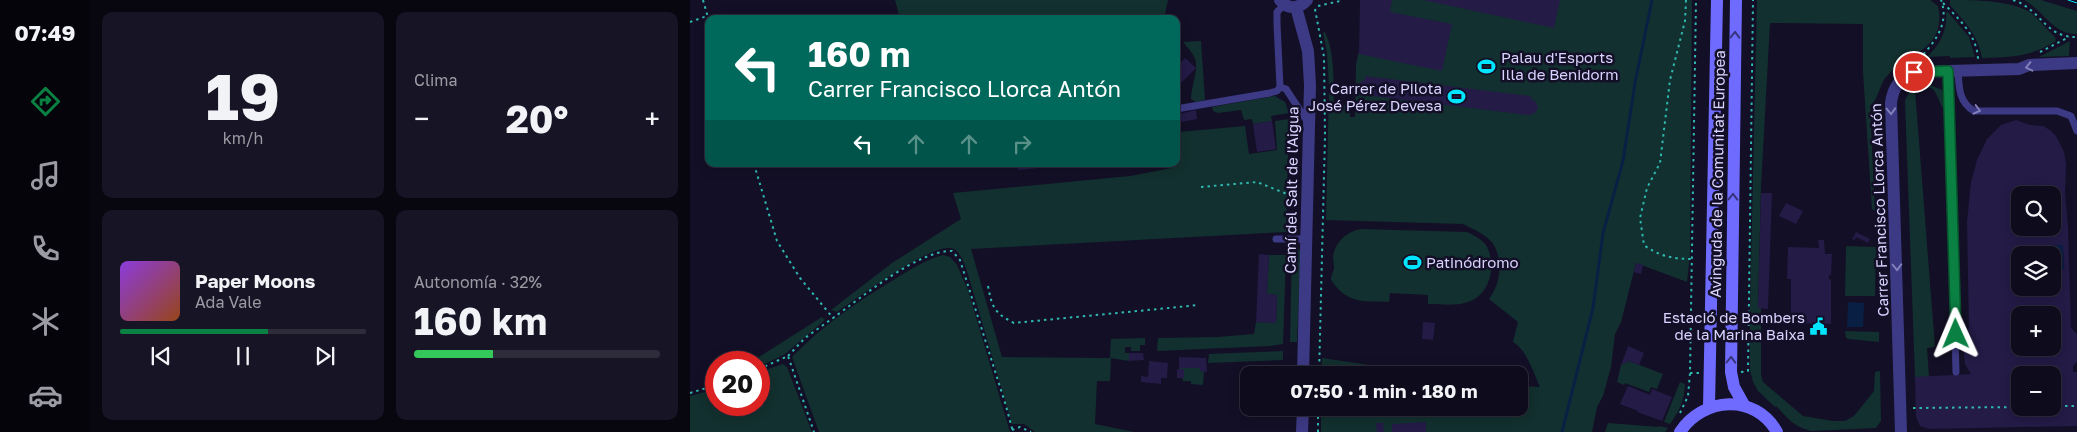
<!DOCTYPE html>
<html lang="es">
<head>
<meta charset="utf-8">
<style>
  :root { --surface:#0e0b1c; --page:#171425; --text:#f1f3f6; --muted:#9b9ba3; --line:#2e2b3b; --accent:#0b8043 }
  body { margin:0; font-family:"Golos Text",sans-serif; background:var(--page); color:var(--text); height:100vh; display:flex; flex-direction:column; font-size:19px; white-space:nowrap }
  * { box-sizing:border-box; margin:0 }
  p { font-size:16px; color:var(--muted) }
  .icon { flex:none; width:28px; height:28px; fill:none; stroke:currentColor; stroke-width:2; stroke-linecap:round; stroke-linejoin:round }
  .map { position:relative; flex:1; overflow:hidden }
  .sheet { display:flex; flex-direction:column; gap:12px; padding:12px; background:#08060f; width:600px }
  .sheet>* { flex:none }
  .banner { position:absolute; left:15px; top:15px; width:475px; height:152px; border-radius:10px; box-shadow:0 2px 12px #0003,0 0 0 1px var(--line); background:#00695c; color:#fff; overflow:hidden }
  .controls { position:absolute; left:1321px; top:186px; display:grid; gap:10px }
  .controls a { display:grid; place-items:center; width:50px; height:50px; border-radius:10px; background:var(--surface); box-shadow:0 2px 12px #0003,0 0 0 1px var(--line); font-size:25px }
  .speed { position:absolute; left:15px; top:351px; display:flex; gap:10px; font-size:25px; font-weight:700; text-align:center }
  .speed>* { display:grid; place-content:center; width:65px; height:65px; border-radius:50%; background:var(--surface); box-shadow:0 2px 12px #0003,0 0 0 1px var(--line); line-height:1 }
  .speed .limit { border:8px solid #d22; background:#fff; color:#111 }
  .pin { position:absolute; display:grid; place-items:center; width:42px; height:42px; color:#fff; margin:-21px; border:2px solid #fff; border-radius:50%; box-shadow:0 1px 5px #0007 }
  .me { position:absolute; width:55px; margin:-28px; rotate:359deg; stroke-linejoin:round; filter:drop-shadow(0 0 4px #0008) }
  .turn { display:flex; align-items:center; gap:18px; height:105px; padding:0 20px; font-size:22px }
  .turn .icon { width:65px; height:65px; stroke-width:2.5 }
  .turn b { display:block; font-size:35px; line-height:42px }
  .lanes { display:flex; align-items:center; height:48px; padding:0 20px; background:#0003; justify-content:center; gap:25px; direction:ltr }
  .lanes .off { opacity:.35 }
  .big { font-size:38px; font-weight:700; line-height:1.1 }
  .sheet .card { flex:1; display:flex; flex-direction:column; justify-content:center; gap:8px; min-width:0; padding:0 18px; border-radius:10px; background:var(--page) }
  .sheet .dial { align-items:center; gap:0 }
  .dial b { font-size:65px; line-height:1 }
  .song { display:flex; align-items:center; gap:15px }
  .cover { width:60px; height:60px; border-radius:8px; background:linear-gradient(135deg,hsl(270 70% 55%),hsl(20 70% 35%)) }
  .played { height:5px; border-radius:2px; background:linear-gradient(90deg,var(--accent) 60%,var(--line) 60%) }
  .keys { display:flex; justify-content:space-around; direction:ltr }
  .heat { display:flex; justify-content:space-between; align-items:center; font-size:28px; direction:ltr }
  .charge { height:8px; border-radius:4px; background:linear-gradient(90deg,#34c759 32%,var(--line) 0) }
  .sheet .tiles { flex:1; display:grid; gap:12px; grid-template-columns:repeat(2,1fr) }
  .trip { position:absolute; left:550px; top:366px; width:288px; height:50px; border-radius:10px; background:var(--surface); box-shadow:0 2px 12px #0003,0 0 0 1px var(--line); font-weight:700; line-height:50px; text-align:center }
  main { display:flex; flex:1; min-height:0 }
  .menu { display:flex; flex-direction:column; width:90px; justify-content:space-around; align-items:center; background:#06040b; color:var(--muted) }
  .menu .icon { width:35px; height:35px }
  .menu .active { color:var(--accent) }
  .menu b { font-size:22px; color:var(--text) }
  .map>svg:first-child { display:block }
  .green { fill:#12302f }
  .water { fill:#0a1f44 }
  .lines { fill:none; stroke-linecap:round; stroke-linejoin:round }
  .stream { stroke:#0a1f44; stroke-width:3 }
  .building { fill:#241b47; fill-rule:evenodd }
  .path { stroke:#2fb8b0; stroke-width:2; stroke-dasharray:2.5 4; stroke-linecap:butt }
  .service { stroke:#3d3a85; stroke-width:7 }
  .minor { stroke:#3d3a85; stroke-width:12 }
  .secondary { stroke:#6f6bff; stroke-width:12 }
  .tram { stroke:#00e5ff; stroke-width:1 }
  .oneway { stroke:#38347d }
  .oneway2 { stroke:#837fbc }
  .route-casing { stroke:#07532c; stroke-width:12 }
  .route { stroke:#0b8043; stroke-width:9 }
  .labels { text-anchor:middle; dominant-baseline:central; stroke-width:5; stroke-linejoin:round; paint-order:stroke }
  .poi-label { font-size:15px; fill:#d9d4ff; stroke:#130f26; text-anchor:start }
  .street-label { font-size:15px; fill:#d9d4ff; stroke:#130f26 }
</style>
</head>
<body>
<main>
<nav class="menu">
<b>07:49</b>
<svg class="icon active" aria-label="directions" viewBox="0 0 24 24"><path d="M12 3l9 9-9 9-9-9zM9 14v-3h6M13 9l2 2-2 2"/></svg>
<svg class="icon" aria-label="music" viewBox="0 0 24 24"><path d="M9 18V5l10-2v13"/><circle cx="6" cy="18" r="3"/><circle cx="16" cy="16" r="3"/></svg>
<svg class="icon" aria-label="phone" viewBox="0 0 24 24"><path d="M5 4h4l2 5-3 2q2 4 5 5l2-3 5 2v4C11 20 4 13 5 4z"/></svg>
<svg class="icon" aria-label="climate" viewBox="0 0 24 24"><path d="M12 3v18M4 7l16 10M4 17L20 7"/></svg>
<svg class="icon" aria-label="car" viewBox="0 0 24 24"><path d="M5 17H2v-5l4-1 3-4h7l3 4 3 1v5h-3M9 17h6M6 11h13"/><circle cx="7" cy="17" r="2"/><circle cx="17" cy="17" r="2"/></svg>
</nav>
<section class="sheet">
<div class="tiles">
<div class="card dial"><b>19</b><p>km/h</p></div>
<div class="card"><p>Clima</p>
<div class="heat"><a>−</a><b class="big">20°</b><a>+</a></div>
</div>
<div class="card">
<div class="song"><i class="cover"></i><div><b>Paper Moons</b><p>Ada Vale</p></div></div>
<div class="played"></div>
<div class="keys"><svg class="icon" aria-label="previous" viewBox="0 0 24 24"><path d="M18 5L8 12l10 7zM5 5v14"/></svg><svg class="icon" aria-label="pause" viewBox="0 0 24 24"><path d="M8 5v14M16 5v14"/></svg><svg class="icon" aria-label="next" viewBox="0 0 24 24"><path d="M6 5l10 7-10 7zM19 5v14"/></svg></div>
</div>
<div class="card"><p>Autonomía · 32%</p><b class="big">160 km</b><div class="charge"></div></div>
</div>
</section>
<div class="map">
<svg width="1387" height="432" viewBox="0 0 1387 432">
  <rect width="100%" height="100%" fill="#130f26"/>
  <path class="green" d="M205,0H478L474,19H210Z
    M670,0H1002L1000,254L997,282L946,263L931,322L925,334L921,367L913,396L907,407L902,432H631V408H829V386L850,387C843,372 837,350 823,342L828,322L799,299C810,285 813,263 805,247C800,236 783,229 773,224L636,220L639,86L637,53L633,33L635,32C646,55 643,86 644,111L661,101L660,117H665L666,64L670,47Z
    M1067,0H1240L1248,6C1257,50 1218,53 1197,76C1189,84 1189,99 1180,106L1185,211L1182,209L1173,72V24L1080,23L1071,187L1068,308H1071V375L1073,382L1113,416L1143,421H1155L1164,416L1184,391L1185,372L1190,371L1191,421L1186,428L1122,431C1103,427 1098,418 1086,406L1085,407L1068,391L1063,382L1060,370V307Z
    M1260,0C1286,0 1318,0 1340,12C1349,19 1356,29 1365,37L1366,41C1341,57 1321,57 1292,58C1288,35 1275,22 1260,5Z
    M1334,0H1351L1387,11V34C1363,35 1353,10 1334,0Z
    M1258,12L1279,37L1285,57L1260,58V56L1237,57C1249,46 1258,30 1256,13Z
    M511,41L515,100L506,102L501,99C501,88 509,67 505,59C503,53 497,47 493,42Z
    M1380,41L1379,56L1349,57Z
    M1233,82L1252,90L1255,104L1253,108C1245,95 1247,81 1225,90L1245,347L1237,348L1239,377H1225L1215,101C1219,91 1223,86 1233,82Z
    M585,96L595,102L599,113L581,116L582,121L563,124L562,119L554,120L551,110L528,113L523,111L522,107Z
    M486,119L489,132L555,126L559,154L587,150L585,121L599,119L596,232L281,249L312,357L420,358L421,339L455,338V345H450V351H441V347H435V353H439V361L421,358L420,381H407L405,424L444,432H345L334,424H322L277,271C274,263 270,249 260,248C239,245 166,299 147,312L141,310L202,263L271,219L263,193L440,176L482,168L481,164H486Z
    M671,229L777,232C784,235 791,239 796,245C806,262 802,290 783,300C769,307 753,304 738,304V295L700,293L699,302C673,301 657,304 641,280C641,275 643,273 644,268C644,264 643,260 643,256C646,240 657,232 671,229Z
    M1156,246L1186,247L1185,296H1155Z
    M602,248H608L611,252L607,342H600Z
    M253,255L260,257L267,265L278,290L320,432H129L102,357C132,326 168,301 205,279C221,269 235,260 253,255Z
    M579,255H596L593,344L580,346L467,351L468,338L528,337L564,334L566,322L586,323L587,295L577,294Z
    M132,317L135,320L95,354L69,367V362H61Z
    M1155,331L1189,332V342L1159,339L1156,338Z
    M593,351V360L518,363L519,354Z
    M632,358L740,374L745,375H631Z
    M939,361L973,374L967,389L961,387L959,392L935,383L934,385L927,382L931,365Z
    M93,364L97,367L122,432H0V396L26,389V405H69V372Z
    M489,368H510L514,371L513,385L501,384V381H493Z
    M990,382L995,384C994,401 990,410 980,424L974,422Z
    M918,423L969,427L970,426L978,428L975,432H915Z"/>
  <path class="water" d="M1362,245H1373L1374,269L1363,270Z
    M1158,302L1174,303L1173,327H1157Z"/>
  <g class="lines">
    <path class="stream" d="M872,432L903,308L913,233L933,161L945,83L962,0"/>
  </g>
  <path class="building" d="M670,0H702L700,12L762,24L752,71L669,54Z
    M733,0H870L864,28Z
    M495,58L506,68L486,88V63L488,65Z
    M675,76L841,96V99L846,102L848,108L845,113L839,115L674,95L669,93L668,87L670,82L675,80Z
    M506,110L507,119L491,122L489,114Z
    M1326,120L1340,125L1353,126L1360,130L1366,136L1374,152L1376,164L1375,193L1378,228L1381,328L1387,334V362L1383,366V372H1387V426L1239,429L1230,426L1226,417L1225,377L1281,374L1275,364L1273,345L1279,327L1277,222L1281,182L1287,160L1297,139L1311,125ZM1330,195H1362V228H1330ZM1362,245H1373L1374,269L1362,270V288H1330V255H1362ZM1330,315H1362V348H1330ZM1330,375H1362V408H1330Z
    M582,121L586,149L567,152L563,124Z
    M327,164H383V165L328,170Z
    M1071,193H1082L1078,309L1068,308Z
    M1096,203L1113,211L1106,224L1089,216Z
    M1166,232L1180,239L1178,243L1166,237L1165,240L1162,239Z
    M1128,240H1134L1135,254H1142L1141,275H1139V280L1141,279V324L1101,323V279H1097L1098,247L1129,248Z
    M569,254L579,255L577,294L587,295L586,323L566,322Z
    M946,263L953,265L951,274L944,272Z
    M733,322L745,323L743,340L732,339Z
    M938,346L954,353L949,365L939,361L931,365Z
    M439,353H453L454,360L439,361Z
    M489,357L516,358L517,372L510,371V368H489Z
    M459,361L478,363L477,378H471V384L451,382V376L458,377Z
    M487,369H494V378H487Z
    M938,386L960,395L962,389L982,397L972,421L947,412L948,411L930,404Z
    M736,422V432H702V424Z
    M686,423H693L694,432H687Z"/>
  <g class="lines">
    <path class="path" d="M13,0L19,21
      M996,0L995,21L980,80L970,163L957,188L950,218L954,245C968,256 984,259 1002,259
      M1323,0C1351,9 1355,38 1387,37
      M1253,3C1269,19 1287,35 1288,59
      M628,6L650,1
      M625,9L634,57L635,136L629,375
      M0,22L17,16
      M1350,52L1379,37
      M1229,59C1244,43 1260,24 1251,0
      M64,164L87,241L110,278L143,318C171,298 228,250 262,251L270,260L316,406L323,432
      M511,187L567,182L597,194L607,193
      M298,286C302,307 304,313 324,323L509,305
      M98,356L115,338L143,318
      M69,369L98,356L124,432
      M1051,372L1058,371L1063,0
      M1000,373H1009
      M0,393L26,385
      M1362,406H1387
      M1223,408L1330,407
      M566,412L600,413
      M990,413L998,396L1000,373L1006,0
      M322,430L330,427L341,432
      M628,432V408"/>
    <path class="service" d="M1258,71L1266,372
      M1268,71C1269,88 1269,102 1284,111H1367L1381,116L1387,131
      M590,87L587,24V12L594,5
      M590,87L596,89L617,121
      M486,109L580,93L587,91L590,87
      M586,239H617"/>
    <path class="minor" d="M590,0C598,10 609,9 617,0
      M606,7L618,51L620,85L613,375
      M612,432L613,408
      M1211,432L1201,103C1203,87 1210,78 1224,72L1329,69L1339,65L1387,63"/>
    <path class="secondary" d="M1046,0L1041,372L1044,387L1054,405
      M1019,407L1027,0
      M990,432C1013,397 1065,393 1087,432"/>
    <path class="tram" d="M1378,0L1387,3"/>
  </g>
  <defs><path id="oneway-chevron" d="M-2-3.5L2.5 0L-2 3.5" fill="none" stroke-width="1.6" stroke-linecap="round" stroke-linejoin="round" transform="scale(1.25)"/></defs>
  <g class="oneway">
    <use href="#oneway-chevron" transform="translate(1045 35) rotate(-89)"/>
    <use href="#oneway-chevron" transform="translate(1043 197) rotate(-89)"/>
    <use href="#oneway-chevron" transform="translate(1041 360) rotate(-89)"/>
  </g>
  <g class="oneway2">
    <use href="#oneway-chevron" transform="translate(1339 67) rotate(167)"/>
    <use href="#oneway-chevron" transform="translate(1287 110) rotate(14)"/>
    <use href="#oneway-chevron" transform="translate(1201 111) rotate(88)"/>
    <use href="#oneway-chevron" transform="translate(1207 267) rotate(88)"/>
  </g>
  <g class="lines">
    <defs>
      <path id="route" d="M1224,72L1258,71L1266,334"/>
    </defs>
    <use href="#route" class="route-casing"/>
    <use href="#route" class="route"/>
  </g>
  <defs>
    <symbol id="stadium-bare" viewBox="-9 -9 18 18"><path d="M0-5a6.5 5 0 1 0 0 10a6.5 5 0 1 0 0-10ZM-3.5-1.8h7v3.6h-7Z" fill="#00e5ff" stroke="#130f26" stroke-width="2.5" paint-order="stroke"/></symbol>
    <symbol id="civic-bare" viewBox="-9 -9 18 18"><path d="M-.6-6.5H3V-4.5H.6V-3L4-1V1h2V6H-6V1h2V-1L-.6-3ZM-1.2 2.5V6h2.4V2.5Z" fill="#00e5ff" stroke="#130f26" stroke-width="2.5" paint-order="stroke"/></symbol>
  </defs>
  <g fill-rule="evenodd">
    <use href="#stadium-bare" x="784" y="54" width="25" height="25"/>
    <use href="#stadium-bare" x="754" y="84" width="25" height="25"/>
    <use href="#stadium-bare" x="710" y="250" width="25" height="25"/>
    <use href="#civic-bare" x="1116" y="314" width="25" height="25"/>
  </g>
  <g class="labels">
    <g class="poi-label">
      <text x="811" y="57">Palau d'Esports<tspan x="811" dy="17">Illa de Benidorm</tspan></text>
      <text x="752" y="88" text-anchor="end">Carrer de Pilota<tspan x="752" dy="17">José Pérez Devesa</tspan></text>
      <text x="736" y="262">Patinódromo</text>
      <text x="1115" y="317" text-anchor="end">Estació de Bombers<tspan x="1115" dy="17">de la Marina Baixa</tspan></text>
    </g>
    <g class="street-label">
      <text transform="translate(1027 174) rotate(-89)">Avinguda de la Comunitat Europea</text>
      <text transform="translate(601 190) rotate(-89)">Camí del Salt de l'Aigua</text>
      <text transform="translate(1189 210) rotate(-92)">Carrer Francisco Llorca Antón</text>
    </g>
  </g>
</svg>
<div class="controls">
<a><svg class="icon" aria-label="search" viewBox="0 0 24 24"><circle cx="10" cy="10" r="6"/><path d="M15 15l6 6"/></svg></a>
<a><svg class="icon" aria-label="layers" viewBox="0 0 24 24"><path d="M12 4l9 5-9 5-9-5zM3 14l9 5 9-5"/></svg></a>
<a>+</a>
<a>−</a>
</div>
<div class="speed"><div class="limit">20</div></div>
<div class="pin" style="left:1224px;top:72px;background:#d93025"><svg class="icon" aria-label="arrive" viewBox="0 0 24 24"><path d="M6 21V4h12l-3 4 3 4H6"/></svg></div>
<svg class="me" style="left:1266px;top:334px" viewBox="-20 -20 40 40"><path d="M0-17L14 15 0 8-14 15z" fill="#0b8043" stroke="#fff" stroke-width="4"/></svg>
<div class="trip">07:50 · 1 min · 180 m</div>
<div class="banner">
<div class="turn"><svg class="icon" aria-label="left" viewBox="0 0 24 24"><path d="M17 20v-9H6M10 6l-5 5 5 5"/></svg><div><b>160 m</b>Carrer Francisco Llorca Antón</div></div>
<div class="lanes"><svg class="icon" aria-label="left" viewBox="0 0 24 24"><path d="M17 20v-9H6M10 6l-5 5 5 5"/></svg><svg class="icon off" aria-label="ahead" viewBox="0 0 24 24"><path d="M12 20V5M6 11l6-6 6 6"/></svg><svg class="icon off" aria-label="ahead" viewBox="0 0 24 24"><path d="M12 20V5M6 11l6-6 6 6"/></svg><svg class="icon off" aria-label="right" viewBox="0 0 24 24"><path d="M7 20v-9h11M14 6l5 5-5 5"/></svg></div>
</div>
</div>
</main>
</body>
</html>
